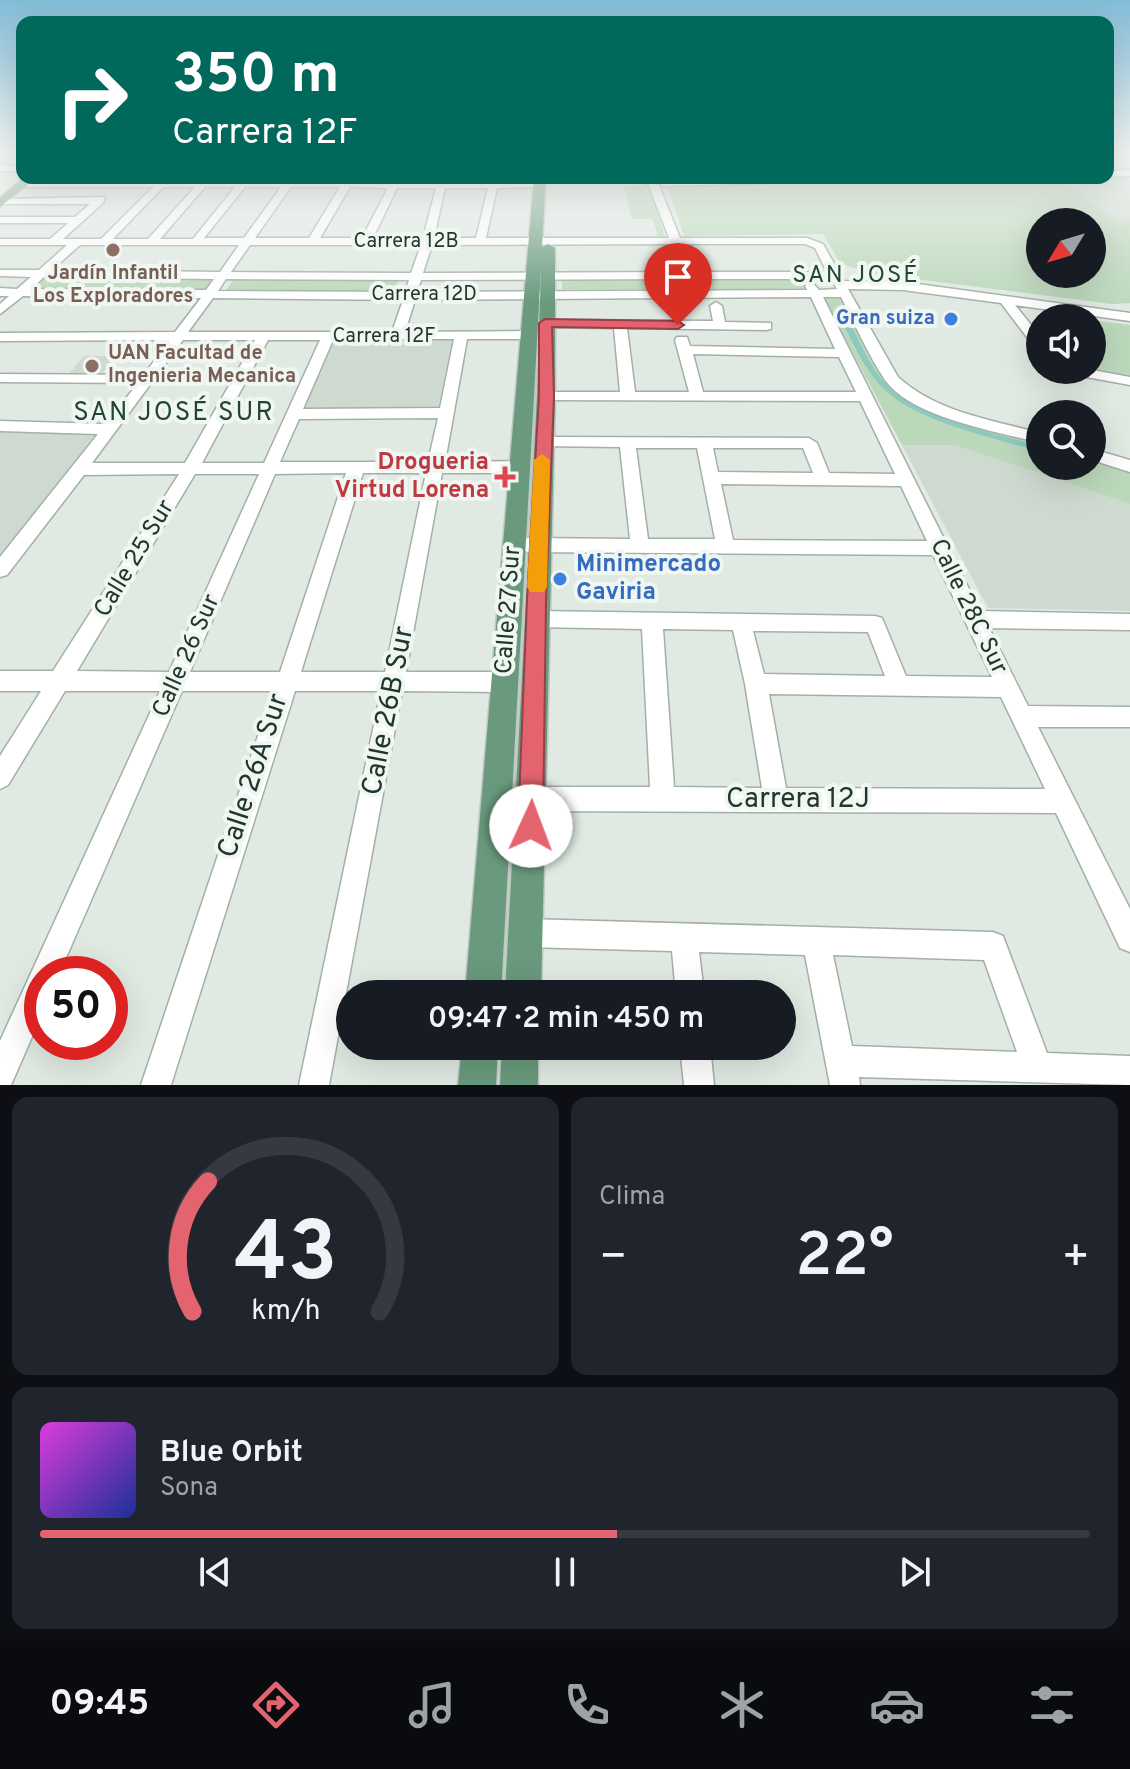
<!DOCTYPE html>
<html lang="es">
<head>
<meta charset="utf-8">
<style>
  :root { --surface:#171b24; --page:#20242c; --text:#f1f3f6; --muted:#9ea1a6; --line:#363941; --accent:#e3646e }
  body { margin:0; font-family:Overpass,sans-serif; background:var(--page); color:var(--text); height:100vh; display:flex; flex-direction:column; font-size:30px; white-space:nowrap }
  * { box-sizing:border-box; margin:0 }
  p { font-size:26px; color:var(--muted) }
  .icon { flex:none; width:44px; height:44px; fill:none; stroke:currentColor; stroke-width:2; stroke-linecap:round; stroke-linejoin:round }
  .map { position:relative; height:1085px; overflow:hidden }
  .details { display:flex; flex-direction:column; gap:12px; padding:12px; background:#0d0f14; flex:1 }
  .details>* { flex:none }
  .top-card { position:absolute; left:16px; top:16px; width:1098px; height:168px; border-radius:16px; box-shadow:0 8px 32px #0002; background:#00695c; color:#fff; overflow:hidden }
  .needle { width:52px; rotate:232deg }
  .fabs { position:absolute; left:1026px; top:208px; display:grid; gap:16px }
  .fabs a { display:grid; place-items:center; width:80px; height:80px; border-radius:50%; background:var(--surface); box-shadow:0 8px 32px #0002; font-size:40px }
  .speed { position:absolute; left:24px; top:956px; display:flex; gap:16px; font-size:40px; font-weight:700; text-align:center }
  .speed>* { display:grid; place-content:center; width:104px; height:104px; border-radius:50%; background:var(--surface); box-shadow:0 8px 32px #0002; line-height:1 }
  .speed .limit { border:12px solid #d22; background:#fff; color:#111 }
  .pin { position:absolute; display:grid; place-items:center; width:68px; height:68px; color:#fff; margin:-82px -34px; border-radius:50% 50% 50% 0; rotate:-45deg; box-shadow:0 0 8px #0007 }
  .pin .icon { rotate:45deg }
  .me { position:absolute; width:88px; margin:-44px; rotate:2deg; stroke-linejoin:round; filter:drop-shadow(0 0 6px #0008) }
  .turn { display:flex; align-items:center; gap:28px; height:168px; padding:0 24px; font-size:36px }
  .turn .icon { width:104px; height:104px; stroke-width:2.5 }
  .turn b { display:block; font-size:56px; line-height:68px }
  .big { font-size:60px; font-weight:600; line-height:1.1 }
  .details .card { flex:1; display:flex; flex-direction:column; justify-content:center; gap:12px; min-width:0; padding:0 28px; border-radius:16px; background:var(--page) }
  .details .dial { align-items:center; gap:0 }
  .dial svg { height:208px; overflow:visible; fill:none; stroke:var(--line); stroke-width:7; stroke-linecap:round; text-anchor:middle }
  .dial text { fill:var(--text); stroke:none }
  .song { display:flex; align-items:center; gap:24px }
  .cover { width:96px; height:96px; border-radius:12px; background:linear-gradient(135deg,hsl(300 70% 55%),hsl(230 70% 35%)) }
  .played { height:8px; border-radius:4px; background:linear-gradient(90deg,var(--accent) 55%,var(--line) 55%) }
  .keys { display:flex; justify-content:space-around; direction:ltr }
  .heat { display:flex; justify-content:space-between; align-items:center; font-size:44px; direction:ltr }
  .details .tiles { flex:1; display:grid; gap:12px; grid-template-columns:1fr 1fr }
  .card:last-child { grid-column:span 2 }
  .trip { position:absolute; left:336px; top:980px; width:460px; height:80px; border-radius:40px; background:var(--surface); box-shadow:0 8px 32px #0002; font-weight:600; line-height:80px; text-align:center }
  .tab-bar { display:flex; height:128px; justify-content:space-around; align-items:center; background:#090b0e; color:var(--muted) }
  .tab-bar .icon { width:56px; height:56px }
  .tab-bar .active { color:var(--accent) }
  .tab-bar b { font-size:36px; color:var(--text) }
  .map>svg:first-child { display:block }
  .built { fill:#ced9d0 }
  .green { fill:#bcd8bb; fill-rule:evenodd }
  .water { fill:#8dc9bf }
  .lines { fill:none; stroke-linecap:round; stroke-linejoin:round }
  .minor-casing { stroke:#a3b0a7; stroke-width:3 }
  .major-casing { stroke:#c1c7c4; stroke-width:3 }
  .minor { fill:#fff; fill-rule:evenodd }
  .major { fill:#699a7d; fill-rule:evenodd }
  .route { fill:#e3646e; stroke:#944148; stroke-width:2 }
  .slow { fill:#f59e0b }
  .education-dot { fill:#8d6e63; stroke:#f0f6f1; stroke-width:3 }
  .shop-dot { fill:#3f7fe0; stroke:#f0f6f1; stroke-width:3 }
  .health-dot { fill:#e0444e; stroke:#f0f6f1; stroke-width:3 }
  .labels { text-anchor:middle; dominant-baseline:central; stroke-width:8; stroke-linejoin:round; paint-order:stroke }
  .far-street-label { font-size:20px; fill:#22372b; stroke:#f0f6f1 }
  .far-education-label { font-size:20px; font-weight:bold; fill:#785e54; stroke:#f0f6f1 }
  .far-shop-label { font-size:20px; font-weight:bold; fill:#366cbe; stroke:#f0f6f1; text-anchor:end }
  .far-quarter-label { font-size:24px; letter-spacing:2px; fill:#214731; stroke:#f0f6f1 }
  .health-label { font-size:24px; font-weight:bold; fill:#be3a42; stroke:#f0f6f1; text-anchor:end }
  .street-label { font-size:24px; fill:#22372b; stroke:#f0f6f1 }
  .shop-label { font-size:24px; font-weight:bold; fill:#366cbe; stroke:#f0f6f1; text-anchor:start }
  .neighbourhood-label { font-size:26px; letter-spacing:2px; fill:#214731; stroke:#f0f6f1 }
  .near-street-label { font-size:28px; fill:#22372b; stroke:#f0f6f1 }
</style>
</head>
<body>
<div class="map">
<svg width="1130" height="1085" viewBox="0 0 1130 1085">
  <rect width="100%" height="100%" fill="#e0e9e2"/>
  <path class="built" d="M1130,177V223H1121L1059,179Z
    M330,339L452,340L438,409L300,408Z
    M84,356H115L101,375H68Z
    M0,432L95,435L0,556Z
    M902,445H955L1130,504V611L988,608Z"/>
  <path class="green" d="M641,179H647L665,237H658L653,219H632L624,186H642Z
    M1059,179L1121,223H1130V303L1112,304L868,273L840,263L823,234L684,236L667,186ZM1040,222H1092V274H1040Z
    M44,275L216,277L205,292H24Z
    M235,277L399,278L393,294L225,292Z
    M562,277H678L681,289H562Z
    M692,277H801L807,290L695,289Z
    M823,297H843L900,391L1040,441V466H1092V457L1130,470V504L955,445H902Z
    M534,311L543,317L534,528H521Z
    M1092,320L1130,325V378L1092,370Z
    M517,571H530L511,994H491Z"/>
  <path class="water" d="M838,314H845C858,336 868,365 886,384C918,419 995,432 1040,447V452C994,437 916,423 882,387C863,368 851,338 838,314Z"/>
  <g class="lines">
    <defs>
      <path id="minor" d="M0,165L22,166V172L0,171Z
        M1130,170V176L1108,177V171Z
        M288,178H298L295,182H437L438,178H448L447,182H540L545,185L543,187L497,188L486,238H669L646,178H656L680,238H807L823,244L844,281L903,282L1130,313V321L1015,305L1040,336V349L1035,348L1001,303L903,290L848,289L898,377C936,412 992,420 1040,433V443C996,431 912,418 885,380C868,355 855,324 841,297H823L980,611L1130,614V630L989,628L1028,706L1130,707V727H1038L1130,909V952L1120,948L1056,813L532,811L523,808L520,799L523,790L532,787H650L642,629L536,627L529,625L526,619L529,613L536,611L875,616L882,618L906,676L992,677L933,555L528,552L522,550L519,545L522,540L528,538L630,539L620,447L537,446L535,442L543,437L809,438L817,443L829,473L895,474L860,401L546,400L539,396L546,392H620L614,328L545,327L539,323L540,320L713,321L710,306L716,302L722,306L725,322L771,323V329L766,330L627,328L635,392H689L675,340L677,337H687L690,346L835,349L811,297L415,300L405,332L528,331L535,335L528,339H467L445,462L520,461L528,467L520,473H442L406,672H503L511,675L514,682L511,689L503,692L402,691L329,1085H299L381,691H295L171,1085H141L273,691H182L59,974H42V1014L11,1085H0V1041L160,691H65L8,785L0,789V756L41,691H0V671H53L179,474L84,475L7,575L0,577V557L98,434L0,431V421L106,424L138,383L0,382V374L144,375L169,340L0,341V333L175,332L201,298L23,296L0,314V304L9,296H0V288L17,289L31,277L0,276V270H39L67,245H0V239H50L68,223H0V217H75L90,204H2L0,199L105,197L103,203L63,239H101L153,187H22L17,184L22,181L286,182ZM163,187H195L148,239H113ZM205,187H235L193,239H160ZM245,187H281L244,238H204ZM291,187H340L309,238H255ZM350,187L388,188L362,238H320ZM397,188H436L423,238H373ZM445,188H488L476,238H434ZM671,244L678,272L423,273L432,245ZM682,244H805L815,248L827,272H690ZM80,245H239L220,272L52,270ZM250,245H421L411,273L231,272ZM44,277L214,279L206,290L31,289ZM226,279L409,280L405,292L218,291ZM680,279L683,288L687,289L693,285L691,279H831L837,289L819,290L811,281L805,285L807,290L417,292L421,280ZM213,298L403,300L392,332H188ZM395,339H454L440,408L303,409L333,340ZM183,340H255L185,463H92ZM268,340H320L264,463H202ZM693,354L839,357L856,392H703ZM438,418L428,462H280L299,419ZM636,448H697L715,539H648ZM713,448H803L813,473L718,472ZM346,473L280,672H190L275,474ZM363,473H426L385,672H301ZM195,474H259L169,672L77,671ZM721,484L901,486L927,541L733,540ZM663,629L733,630L745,684L762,788L674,787ZM753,631L868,632L885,676L764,674ZM769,694L1001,697L1045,789L786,788Z
        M745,178H856L851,181L663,186L658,183L663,180Z
        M1063,370H1092L1130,377V385L1070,374Z
        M1092,449L1130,460V472L1092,460Z
        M526,919L993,932L1003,936L1047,1053L1130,1056V1085L859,1077L860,1085H830L805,955L699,952L704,994H676L672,951L526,947L516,943L512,933L516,923ZM833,955L984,960L1017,1052L852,1046Z
        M680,1046H710L714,1085H684Z"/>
      <path id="major" d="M23,178H36L0,207V197Z
        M534,178H546L542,247L548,244L555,248V396L541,994H505L537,396L541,268L501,994H465Z
        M462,1046H498L496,1085H458Z
        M502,1046H538V1085H500Z"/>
    </defs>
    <use href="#minor" class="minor-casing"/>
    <use href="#major" class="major-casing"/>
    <use href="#minor" class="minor"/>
    <use href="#major" class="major"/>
  </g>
  <linearGradient id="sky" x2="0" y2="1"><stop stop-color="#83bcd8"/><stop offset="0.5" stop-color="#f1f5f2"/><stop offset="1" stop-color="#f1f5f2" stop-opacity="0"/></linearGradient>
  <rect width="1130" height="304" fill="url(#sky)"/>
  <path class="route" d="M545,319L678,321L684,325L678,329L552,327L554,396L546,600L543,826L540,835L531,839L522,835L518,826L527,600L539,396V323Z"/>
  <path class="slow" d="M542,454L550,460L547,587L544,592H530L527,587L534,460Z"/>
  <g class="education-dot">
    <circle cx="113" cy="250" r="8"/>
    <circle cx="92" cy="366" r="8"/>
  </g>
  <g class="shop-dot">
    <circle cx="951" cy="319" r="8"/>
    <circle cx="560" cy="579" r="8"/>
  </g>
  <path class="health-dot" d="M501 465h8v8h8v8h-8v8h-8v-8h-8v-8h8z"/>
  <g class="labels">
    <g class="far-street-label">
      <text x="406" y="242">Carrera 12B</text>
      <text x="424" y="295">Carrera 12D</text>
      <text x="384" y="337">Carrera 12F</text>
    </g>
    <g class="far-education-label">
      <text x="113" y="274">Jardín Infantil<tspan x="113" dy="23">Los Exploradores</tspan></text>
      <text x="108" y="354" text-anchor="start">UAN Facultad de<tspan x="108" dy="23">Ingenieria Mecanica</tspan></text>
    </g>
    <g class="far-shop-label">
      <text x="935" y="319">Gran suiza</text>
    </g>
    <g class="far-quarter-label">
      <text x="856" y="276">SAN JOSÉ</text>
    </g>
    <g class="health-label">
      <text x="489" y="463">Drogueria<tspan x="489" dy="28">Virtud Lorena</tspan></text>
    </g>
    <g class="street-label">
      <text transform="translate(135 559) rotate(-59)">Calle 25 Sur</text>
      <text transform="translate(968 607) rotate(64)">Calle 28C Sur</text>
      <text transform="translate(509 610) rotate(-86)">Calle 27 Sur</text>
      <text transform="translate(187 656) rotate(-66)">Calle 26 Sur</text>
    </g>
    <g class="shop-label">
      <text x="576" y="565">Minimercado<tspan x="576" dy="28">Gaviria</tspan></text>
    </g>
    <g class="neighbourhood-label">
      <text x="174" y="413">SAN JOSÉ SUR</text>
    </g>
    <g class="near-street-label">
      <text transform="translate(389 711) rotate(-79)">Calle 26B Sur</text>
      <text transform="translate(254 776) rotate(-72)">Calle 26A Sur</text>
      <text x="798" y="800">Carrera 12J</text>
    </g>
  </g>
</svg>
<div class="fabs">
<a><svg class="needle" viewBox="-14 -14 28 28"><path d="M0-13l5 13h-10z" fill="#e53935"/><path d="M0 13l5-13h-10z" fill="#9ea1a6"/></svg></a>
<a><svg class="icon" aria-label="sound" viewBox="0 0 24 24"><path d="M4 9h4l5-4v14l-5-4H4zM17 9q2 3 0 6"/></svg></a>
<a><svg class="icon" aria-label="search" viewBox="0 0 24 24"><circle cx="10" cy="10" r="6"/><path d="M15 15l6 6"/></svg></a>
</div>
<div class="speed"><div class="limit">50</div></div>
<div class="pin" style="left:678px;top:325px;background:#d93025"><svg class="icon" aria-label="arrive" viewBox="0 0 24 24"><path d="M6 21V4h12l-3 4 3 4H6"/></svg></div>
<svg class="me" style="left:531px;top:826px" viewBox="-20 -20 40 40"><circle r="19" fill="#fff"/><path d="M0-13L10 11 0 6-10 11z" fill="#e3646e"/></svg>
<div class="trip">09:47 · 2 min · 450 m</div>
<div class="top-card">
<div class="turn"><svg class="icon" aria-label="right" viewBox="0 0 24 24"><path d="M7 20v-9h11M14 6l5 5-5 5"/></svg><div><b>350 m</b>Carrera 12F</div></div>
</div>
</div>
<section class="details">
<div class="tiles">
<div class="card dial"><svg viewBox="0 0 100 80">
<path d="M14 69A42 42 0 1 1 86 69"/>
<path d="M14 69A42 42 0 0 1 20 19" stroke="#e3646e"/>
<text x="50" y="56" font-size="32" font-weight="700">43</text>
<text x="50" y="72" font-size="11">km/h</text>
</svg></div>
<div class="card"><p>Clima</p>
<div class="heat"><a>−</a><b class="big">22°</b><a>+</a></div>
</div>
<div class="card">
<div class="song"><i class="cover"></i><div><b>Blue Orbit</b><p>Sona</p></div></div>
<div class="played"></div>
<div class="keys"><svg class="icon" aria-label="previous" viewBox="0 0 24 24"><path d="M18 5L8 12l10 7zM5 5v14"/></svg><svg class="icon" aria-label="pause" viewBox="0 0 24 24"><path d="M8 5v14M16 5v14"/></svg><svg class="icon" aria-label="next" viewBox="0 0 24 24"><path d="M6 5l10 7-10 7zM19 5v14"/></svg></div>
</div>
</div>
</section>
<nav class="tab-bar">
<b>09:45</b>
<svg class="icon active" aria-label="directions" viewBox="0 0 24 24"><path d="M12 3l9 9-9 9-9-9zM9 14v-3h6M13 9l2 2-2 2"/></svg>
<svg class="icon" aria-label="music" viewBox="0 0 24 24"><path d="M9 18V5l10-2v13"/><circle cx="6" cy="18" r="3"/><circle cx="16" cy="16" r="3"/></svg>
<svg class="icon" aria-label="phone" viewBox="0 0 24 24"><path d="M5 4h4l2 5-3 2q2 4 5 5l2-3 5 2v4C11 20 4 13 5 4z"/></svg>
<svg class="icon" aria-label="climate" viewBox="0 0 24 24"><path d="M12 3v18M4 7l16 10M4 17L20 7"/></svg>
<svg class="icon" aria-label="car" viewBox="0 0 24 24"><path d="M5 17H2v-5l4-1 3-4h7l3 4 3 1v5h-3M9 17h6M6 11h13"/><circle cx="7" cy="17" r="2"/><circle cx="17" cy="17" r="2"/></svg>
<svg class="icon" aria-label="filters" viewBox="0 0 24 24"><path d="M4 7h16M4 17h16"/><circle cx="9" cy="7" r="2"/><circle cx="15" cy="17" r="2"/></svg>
</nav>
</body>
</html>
